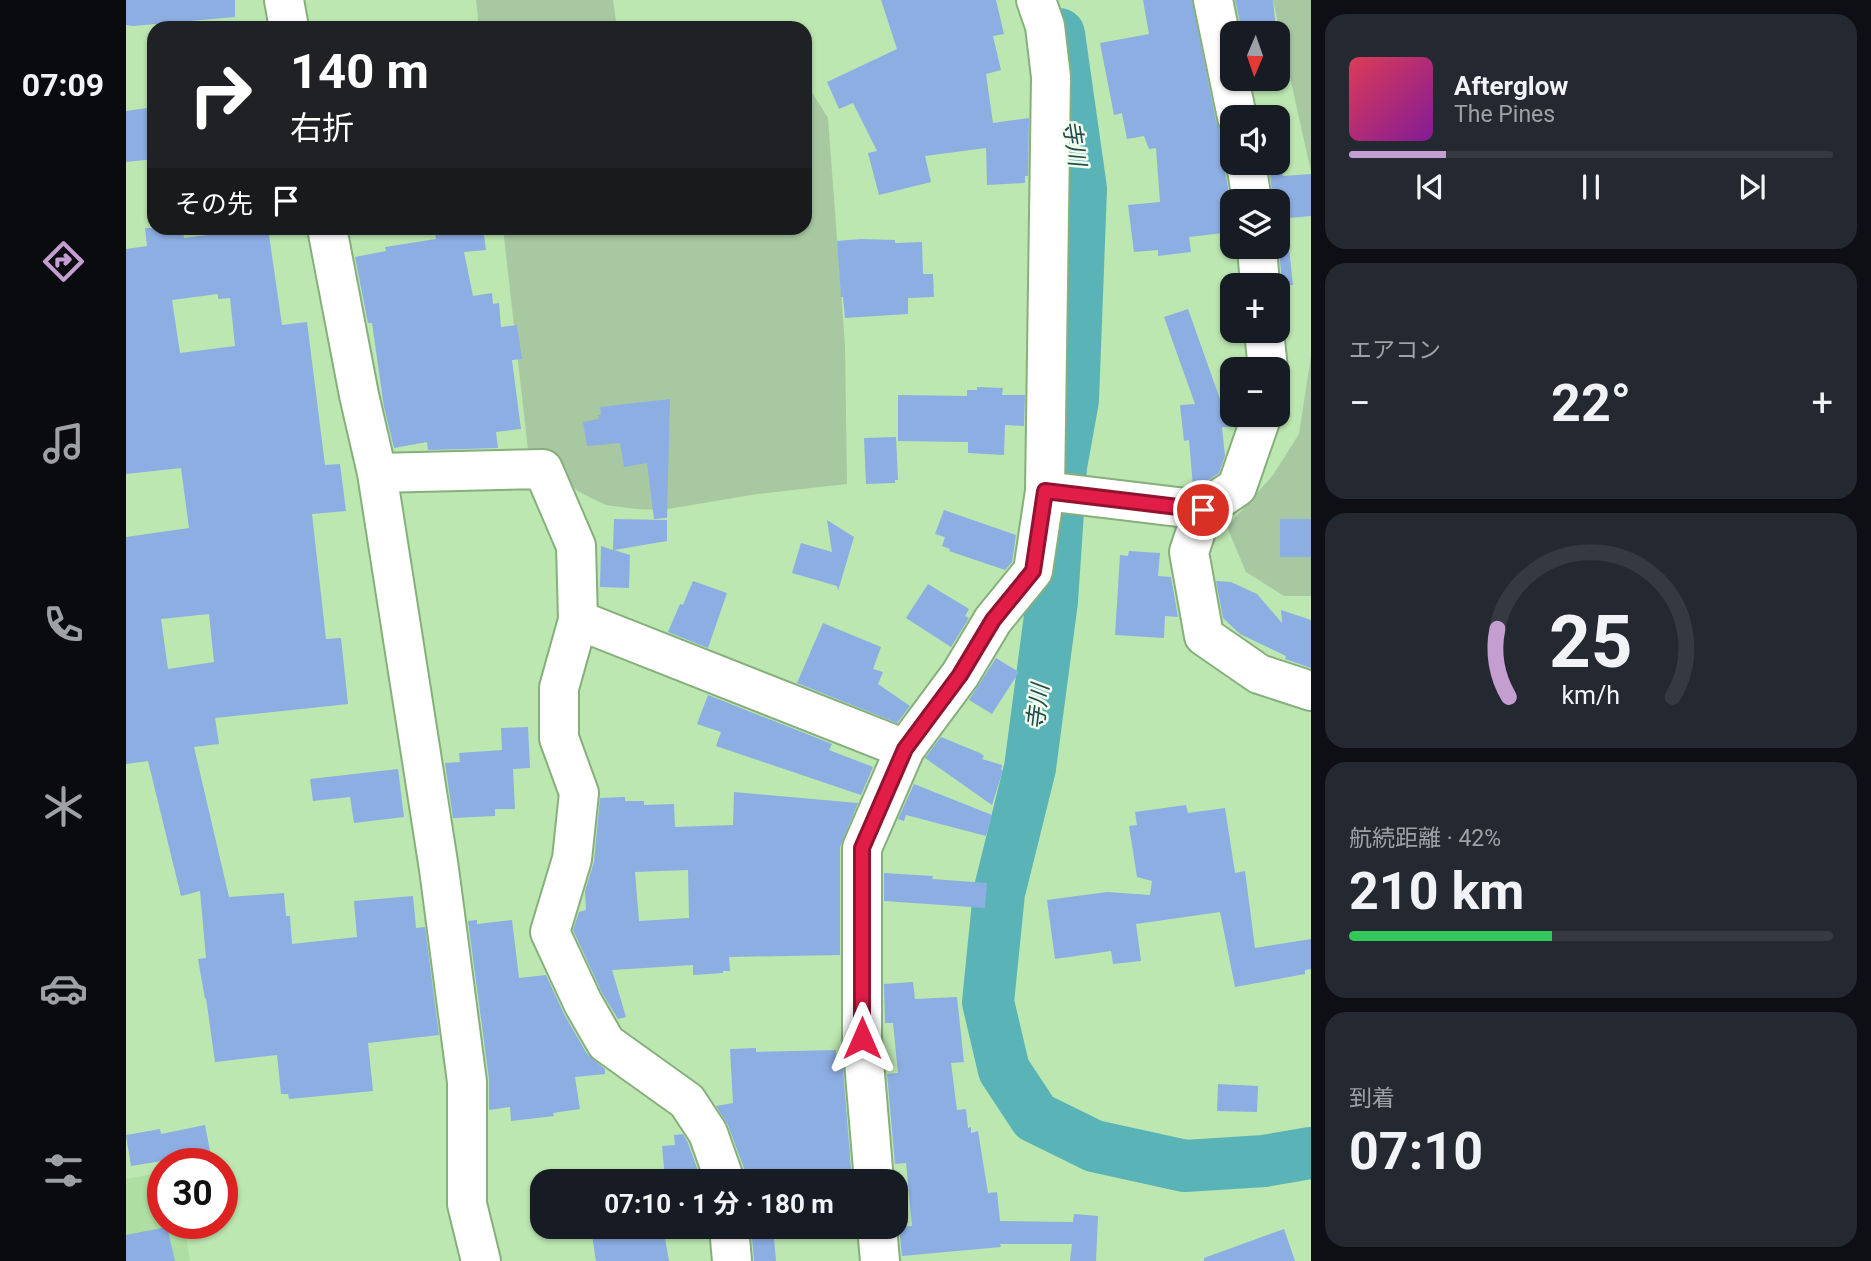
<!DOCTYPE html>
<html lang="ja">
<head>
<meta charset="utf-8">
<style>
  :root { --surface:#171b24; --page:#242831; --text:#f1f3f6; --muted:#9ea1a6; --line:#363941; --accent:#c59ed1 }
  body { margin:0; font-family:Roboto,"Noto Sans JP",sans-serif; background:var(--page); color:var(--text); height:100vh; display:flex; flex-direction:column; font-size:26px; white-space:nowrap }
  * { box-sizing:border-box; margin:0 }
  p { font-size:23px; color:var(--muted) }
  .icon { flex:none; width:38px; height:38px; fill:none; stroke:currentColor; stroke-width:2; stroke-linecap:round; stroke-linejoin:round }
  .map { position:relative; flex:1; overflow:hidden }
  .drawer { display:flex; flex-direction:column; gap:14px; padding:14px; background:#0d0f14; width:560px }
  .drawer>* { flex:none }
  .guide { position:absolute; left:21px; top:21px; width:665px; height:214px; border-radius:21px; box-shadow:0 2px 5px #0004; background:#202124; color:#fff; overflow:hidden }
  .needle { width:46px; rotate:182deg }
  .fabs { position:absolute; left:1094px; top:21px; display:grid; gap:14px }
  .fabs a { display:grid; place-items:center; width:70px; height:70px; border-radius:14px; background:var(--surface); box-shadow:0 2px 5px #0004; font-size:35px }
  .speed { position:absolute; left:21px; top:1148px; display:flex; gap:14px; font-size:35px; font-weight:700; text-align:center }
  .speed>* { display:grid; place-content:center; width:91px; height:91px; border-radius:50%; background:var(--surface); box-shadow:0 2px 5px #0004; line-height:1 }
  .speed .limit { border:10px solid #d22; background:#fff; color:#111 }
  .pin { position:absolute; display:grid; place-items:center; width:60px; height:60px; color:#fff; margin:-30px; border:4px solid #fff; border-radius:50%; box-shadow:0 2px 7px #0007 }
  .me { position:absolute; width:77px; margin:-38px; rotate:0deg; stroke-linejoin:round; filter:drop-shadow(0 0 5px #0008) }
  .turn { display:flex; align-items:center; gap:24px; height:147px; padding:0 28px; font-size:32px }
  .turn .icon { width:91px; height:91px; stroke-width:2.5 }
  .turn b { display:block; font-size:49px; line-height:60px }
  .then { display:flex; align-items:center; height:66px; padding:0 28px; background:#0003; gap:14px; font-size:26px }
  .big { font-size:52px; font-weight:700; line-height:1.1 }
  .drawer .card { flex:1; display:flex; flex-direction:column; justify-content:center; gap:10px; min-width:0; padding:0 24px; border-radius:21px; background:var(--page) }
  .drawer .dial { align-items:center; gap:0 }
  .dial svg { height:182px; overflow:visible; fill:none; stroke:var(--line); stroke-width:7; stroke-linecap:round; text-anchor:middle }
  .dial text { fill:var(--text); stroke:none }
  .song { display:flex; align-items:center; gap:21px }
  .cover { width:84px; height:84px; border-radius:10px; background:linear-gradient(135deg,hsl(350 70% 55%),hsl(290 70% 35%)) }
  .played { height:7px; border-radius:4px; background:linear-gradient(90deg,var(--accent) 20%,var(--line) 20%) }
  .keys { display:flex; justify-content:space-around; direction:ltr }
  .heat { display:flex; justify-content:space-between; align-items:center; font-size:38px; direction:ltr }
  .charge { height:10px; border-radius:5px; background:linear-gradient(90deg,#34c759 42%,var(--line) 0) }
  .trip { position:absolute; left:404px; top:1169px; width:378px; height:70px; border-radius:21px; background:var(--surface); box-shadow:0 2px 5px #0004; font-weight:700; line-height:70px; text-align:center }
  main { display:flex; flex:1; min-height:0 }
  .tab-bar { display:flex; flex-direction:column; width:126px; justify-content:space-around; align-items:center; background:#090b0e; color:var(--muted) }
  .tab-bar .icon { width:49px; height:49px }
  .tab-bar .current { color:var(--accent) }
  .tab-bar b { font-size:32px; color:var(--text) }
  .map>svg:first-child { display:block }
  .built { fill:#aedea2 }
  .green { fill:#a8c8a1 }
  .lines { fill:none; stroke-linecap:round; stroke-linejoin:round }
  .river { stroke:#5ab3b7; stroke-width:52 }
  .building { fill:#8daee3; fill-rule:evenodd }
  .minor-casing { stroke:#86af7c; stroke-width:42 }
  .minor { stroke:#fff; stroke-width:38 }
  .route-casing { stroke:#92132f; stroke-width:18 }
  .route { stroke:#e11d48; stroke-width:12 }
  .labels { text-anchor:middle; dominant-baseline:central; stroke-width:5; stroke-linejoin:round; paint-order:stroke }
  .water-label { font-size:23px; font-style:italic; fill:#224b4d; stroke:#f1feee }
</style>
</head>
<body>
<main>
<nav class="tab-bar">
<b>07:09</b>
<svg class="icon current" aria-label="directions" viewBox="0 0 24 24"><path d="M12 3l9 9-9 9-9-9zM9 14v-3h6M13 9l2 2-2 2"/></svg>
<svg class="icon" aria-label="music" viewBox="0 0 24 24"><path d="M9 18V5l10-2v13"/><circle cx="6" cy="18" r="3"/><circle cx="16" cy="16" r="3"/></svg>
<svg class="icon" aria-label="phone" viewBox="0 0 24 24"><path d="M5 4h4l2 5-3 2q2 4 5 5l2-3 5 2v4C11 20 4 13 5 4z"/></svg>
<svg class="icon" aria-label="climate" viewBox="0 0 24 24"><path d="M12 3v18M4 7l16 10M4 17L20 7"/></svg>
<svg class="icon" aria-label="car" viewBox="0 0 24 24"><path d="M5 17H2v-5l4-1 3-4h7l3 4 3 1v5h-3M9 17h6M6 11h13"/><circle cx="7" cy="17" r="2"/><circle cx="17" cy="17" r="2"/></svg>
<svg class="icon" aria-label="filters" viewBox="0 0 24 24"><path d="M4 7h16M4 17h16"/><circle cx="9" cy="7" r="2"/><circle cx="15" cy="17" r="2"/></svg>
</nav>
<div class="map">
<svg width="1185" height="1261" viewBox="0 0 1185 1261">
  <rect width="100%" height="100%" fill="#bce7b1"/>
  <path class="built" d="M37,1172V1223H58L64,1261H0V1179Z"/>
  <path class="green" d="M350,0H487L491,28H353Z
    M1147,0H1185V172Z
    M680,83L702,118L719,345L721,484L631,494L536,510L510,509L480,505L453,492L402,450L377,228H679Z
    M1185,356V596H1158L1120,572L1101,527L1147,475L1173,434Z"/>
  <g class="lines">
    <path class="river" d="M933,34L955,189L947,400L935,467L926,601L904,768L873,893L862,1002L878,1070L909,1117L968,1146L1059,1166L1138,1161L1185,1153"/>
  </g>
  <path class="building" d="M0,0H109V17L7,26L0,25Z
    M755,0H870L878,34L867,36L875,70L860,74L867,123L903,118L902,176H899V183L861,185L860,148L799,156L805,182L753,195L742,153L751,151L727,103L713,109L701,82L771,49Z
    M1017,0H1066L1090,121L1095,132L1105,138V147L1099,156L1098,166L1106,208V232L1063,237L1065,252L1032,256V250L1008,252L1002,205L1034,202L1030,148L1023,149L1018,136L1001,139L996,113L988,115L974,43L1023,34Z
    M1109,0H1147L1150,29L1116,31Z
    M28,107V159L0,162V111Z
    M1156,172L1157,176L1185,174V216L1152,219V201H1147L1144,173Z
    M19,228H57L58,238L105,232L104,228H142L156,325L181,322L199,465L214,464L220,511L186,514L200,639L215,638L222,704L89,718L93,744L68,747L103,897L158,893L160,916H164L166,944L231,937L228,901L287,896L290,928L299,927L313,1035L242,1043L247,1091L163,1099L162,1094H155L151,1055L89,1062L80,998L79,999L72,959L80,958L74,891L55,896L22,761L0,764V537L63,528L55,468L0,474V249L21,246ZM92,294V299L104,298L109,346L54,353L46,300ZM83,614L88,662L42,669L35,619Z
    M308,228H357L360,250L338,252L347,296L366,293L367,304L373,303L375,327L391,325L396,359L386,360L395,429L370,432L372,448L302,450L301,442L268,448L258,407L246,323H242L229,257L260,251L259,247L310,239Z
    M735,239L769,240V243L796,242L797,274H807L808,297L782,298V314L719,318L717,297H715L711,241Z
    M1153,247H1163L1167,285H1156Z
    M1062,309L1095,402L1106,401V427H1096L1099,456L1093,473L1072,487H1067L1063,440L1058,441L1054,405L1069,404L1038,317Z
    M851,387L877,388L876,395H899L898,426L879,425L878,455L842,453V442L772,441V395L841,396V390H851Z
    M544,399L541,518L528,519L521,463L498,467L494,443L461,446L457,422L473,419L472,415H475L474,407Z
    M770,437L772,480H769V483L740,484L738,438Z
    M818,510L890,535L886,562L879,570L823,551L824,549L816,546L819,537L809,534Z
    M488,519L541,520V541L488,550L504,555L503,588L474,587L475,546L487,550Z
    M1154,519H1185V557H1154Z
    M701,520L728,537L712,591L711,586L666,573L675,543L706,552Z
    M1003,551L1034,553L1032,576L1045,577L1052,617L1039,616L1038,638L989,635L994,555L1002,556Z
    M567,581L601,593L582,648L542,632L554,604L557,605Z
    M1090,581L1105,582L1131,594L1156,623L1155,610L1185,620V668L1159,659L1160,656L1114,634L1097,618Z
    M802,584L843,609L839,616L843,618L825,647L780,618Z
    M697,623L755,647L747,669L757,672L752,684L784,706L771,723L671,683Z
    M870,658L893,672L866,714L843,700Z
    M582,695L706,744L703,750L747,767L735,795L590,746L595,732L571,724Z
    M402,727L404,768L387,769L389,809H369V816L327,818L319,763L334,762L333,753L376,750L375,728Z
    M815,737L854,753L858,756L856,759L876,765L875,770H877L866,805L799,758Z
    M272,769L278,817L228,823L224,797L187,801L184,779Z
    M788,784L866,815L860,836L780,815L778,821L772,819Z
    M608,792L732,803L714,847V955L603,957L604,971H597V973L567,975V965L486,970L500,1017L492,1019L476,993L447,930L453,912L460,910L459,891L468,862L474,798L499,797V801H518V805L548,804L549,827L607,825ZM562,870L563,918L513,921L509,872Z
    M1060,805L1062,813L1099,808L1109,873L1119,871L1129,948L1185,939V969L1179,970V974L1109,987L1094,912L1010,924L1015,961L987,964L985,951L929,959L921,900L981,892L1024,895L1026,881L1011,877L1003,826L1011,825L1009,812Z
    M758,873L807,876L806,879L861,883L859,908L758,901Z
    M351,920V924L386,920L393,978L420,975L438,1014L461,1054L479,1069V1074L449,1077L454,1109L427,1113L428,1116L385,1121L384,1107L363,1110V1079L342,921Z
    M787,982L789,999L831,997L838,1062L825,1063L831,1110L840,1109L842,1128L845,1127V1133L852,1131L862,1193L871,1192L874,1221L947,1222L948,1214L972,1216L970,1261H944L946,1244H874L875,1247L776,1256L773,1227L786,1226L780,1163L769,1164L761,1074L772,1073L767,1023H759L758,984Z
    M630,1048V1052L710,1050V1056H716L726,1181H656L655,1169L619,1171L602,1125L590,1106L607,1103L604,1049Z
    M1092,1084L1132,1086L1131,1112L1091,1111Z
    M79,1125L86,1161L49,1164L48,1159L5,1166L0,1135L34,1129L35,1134Z
    M557,1134L562,1143L574,1176L539,1179L536,1146L549,1145L548,1135Z
    M41,1227L49,1261H0V1235Z
    M477,1227H537L543,1261H470L465,1229Z
    M625,1227H647L650,1261H628Z
    M1158,1229L1169,1261H1078V1258Z"/>
  <g class="lines">
    <defs>
      <path id="minor" d="M158,0L163,28
        M1087,0L1111,117
        M1120,163L1126,201
        M201,228L233,395L251,473L313,869L341,1082V1204L355,1261
        M1131,247L1134,285
        M1138,331L1142,369
        M1136,415L1111,487L1077,510L1063,552L1078,636L1133,674L1185,691
        M251,473L417,469L450,546L452,620L779,749
        M919,491L1077,510
        M452,620L433,688V738L453,793L446,859L424,932L457,1003L480,1043L561,1101L582,1133L599,1181
        M748,1181L736,1038V848L779,749L834,675L867,620L907,571L919,491L925,77L919,26L910,0
        M603,1227L606,1261
        M751,1227L754,1261"/>
    </defs>
    <use href="#minor" class="minor-casing"/>
    <use href="#minor" class="minor"/>
  </g>
  <g class="lines">
    <defs>
      <path id="route" d="M736,1038V848L779,749L834,675L867,620L907,571L919,491L1077,510"/>
    </defs>
    <use href="#route" class="route-casing"/>
    <use href="#route" class="route"/>
  </g>
  <g class="labels">
    <g class="water-label">
      <text transform="translate(948 143) rotate(81)">寺川</text>
      <text transform="translate(912 707) rotate(-83)">寺川</text>
    </g>
  </g>
</svg>
<div class="fabs">
<a><svg class="needle" viewBox="-14 -14 28 28"><path d="M0-13l5 13h-10z" fill="#e53935"/><path d="M0 13l5-13h-10z" fill="#9ea1a6"/></svg></a>
<a><svg class="icon" aria-label="sound" viewBox="0 0 24 24"><path d="M4 9h4l5-4v14l-5-4H4zM17 9q2 3 0 6"/></svg></a>
<a><svg class="icon" aria-label="layers" viewBox="0 0 24 24"><path d="M12 4l9 5-9 5-9-5zM3 14l9 5 9-5"/></svg></a>
<a>+</a>
<a>−</a>
</div>
<div class="speed"><div class="limit">30</div></div>
<div class="pin" style="left:1077px;top:510px;background:#d93025"><svg class="icon" aria-label="arrive" viewBox="0 0 24 24"><path d="M6 21V4h12l-3 4 3 4H6"/></svg></div>
<svg class="me" style="left:736px;top:1038px" viewBox="-20 -20 40 40"><path d="M0-17L14 15 0 8-14 15z" fill="#e11d48" stroke="#fff" stroke-width="4"/></svg>
<div class="trip">07:10 · 1 分 · 180 m</div>
<div class="guide">
<div class="turn"><svg class="icon" aria-label="right" viewBox="0 0 24 24"><path d="M7 20v-9h11M14 6l5 5-5 5"/></svg><div><b>140 m</b>右折</div></div>
<div class="then">その先<svg class="icon" aria-label="arrive" viewBox="0 0 24 24"><path d="M6 21V4h12l-3 4 3 4H6"/></svg></div>
</div>
</div>
<section class="drawer">
<div class="card">
<div class="song"><i class="cover"></i><div><b>Afterglow</b><p>The Pines</p></div></div>
<div class="played"></div>
<div class="keys"><svg class="icon" aria-label="previous" viewBox="0 0 24 24"><path d="M18 5L8 12l10 7zM5 5v14"/></svg><svg class="icon" aria-label="pause" viewBox="0 0 24 24"><path d="M8 5v14M16 5v14"/></svg><svg class="icon" aria-label="next" viewBox="0 0 24 24"><path d="M6 5l10 7-10 7zM19 5v14"/></svg></div>
</div>
<div class="card"><p>エアコン</p>
<div class="heat"><a>−</a><b class="big">22°</b><a>+</a></div>
</div>
<div class="card dial"><svg viewBox="0 0 100 80">
<path d="M14 69A42 42 0 1 1 86 69"/>
<path d="M14 69A42 42 0 0 1 9 39" stroke="#c59ed1"/>
<text x="50" y="56" font-size="32" font-weight="700">25</text>
<text x="50" y="72" font-size="11">km/h</text>
</svg></div>
<div class="card"><p>航続距離 · 42%</p><b class="big">210 km</b><div class="charge"></div></div>
<div class="card"><p>到着</p><b class="big">07:10</b></div>
</section>
</main>
</body>
</html>
